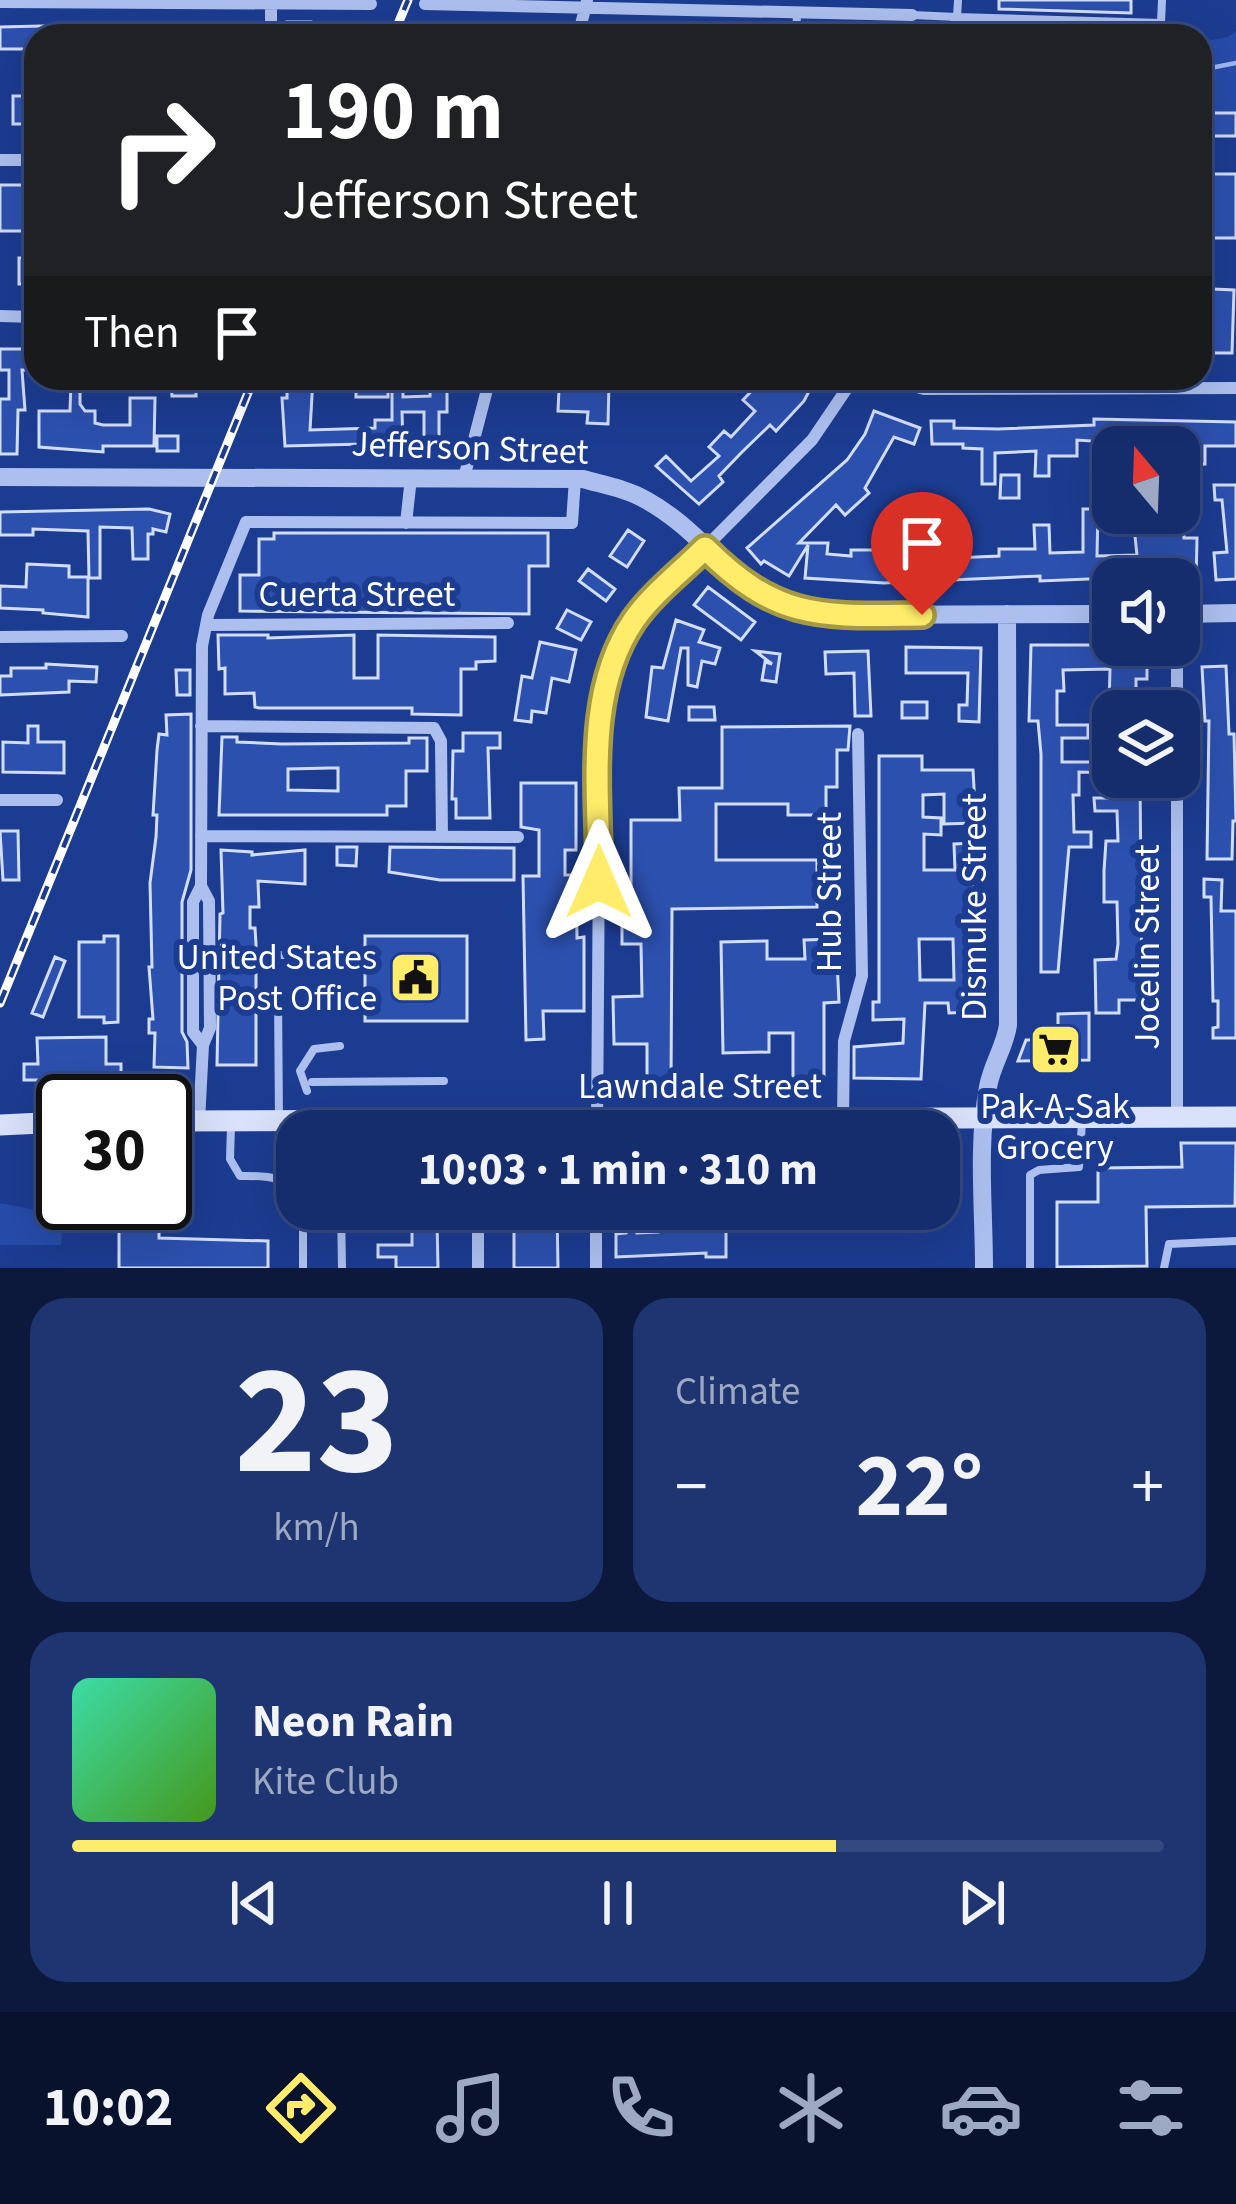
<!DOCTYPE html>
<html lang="en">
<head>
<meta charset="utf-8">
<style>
  :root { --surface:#152d6d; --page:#1e3572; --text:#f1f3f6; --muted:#9da8c2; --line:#344980; --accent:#feec6a }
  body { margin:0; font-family:"Source Sans 3",sans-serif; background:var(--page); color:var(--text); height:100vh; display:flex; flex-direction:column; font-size:45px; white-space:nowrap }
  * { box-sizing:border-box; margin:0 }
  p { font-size:39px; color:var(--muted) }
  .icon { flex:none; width:66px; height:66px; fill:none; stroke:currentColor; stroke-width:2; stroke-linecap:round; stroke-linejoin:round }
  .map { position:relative; height:1268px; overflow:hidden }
  .sheet { display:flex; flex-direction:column; gap:30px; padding:30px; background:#0c193c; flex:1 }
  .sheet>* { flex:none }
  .hud { position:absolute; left:24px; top:24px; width:1188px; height:366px; border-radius:36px; box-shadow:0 12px 48px #0002,0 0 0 3px var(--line); background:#202124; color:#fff; overflow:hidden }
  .needle { width:78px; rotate:341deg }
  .controls { position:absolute; left:1092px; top:426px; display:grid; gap:24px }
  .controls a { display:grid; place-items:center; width:108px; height:108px; border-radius:24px; background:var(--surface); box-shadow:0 12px 48px #0002,0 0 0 3px var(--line); font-size:60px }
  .speed { position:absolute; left:36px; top:1074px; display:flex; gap:24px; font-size:60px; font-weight:700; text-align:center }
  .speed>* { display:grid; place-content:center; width:156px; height:156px; border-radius:50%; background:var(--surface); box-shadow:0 12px 48px #0002,0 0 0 3px var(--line); line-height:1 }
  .speed .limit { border:6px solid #111; border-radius:18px; background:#fff; color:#111 }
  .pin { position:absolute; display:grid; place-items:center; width:102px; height:102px; color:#fff; margin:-123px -51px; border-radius:50% 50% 50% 0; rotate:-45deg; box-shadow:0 0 12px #0007 }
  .pin .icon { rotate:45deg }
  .me { position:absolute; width:132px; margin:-66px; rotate:0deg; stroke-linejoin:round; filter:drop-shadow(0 0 9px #0008) }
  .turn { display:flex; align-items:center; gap:42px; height:252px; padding:0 60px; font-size:54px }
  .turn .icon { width:156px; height:156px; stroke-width:2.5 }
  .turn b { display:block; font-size:84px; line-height:102px }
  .then { display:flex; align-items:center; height:114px; padding:0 60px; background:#0003; gap:24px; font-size:45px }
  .big { font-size:90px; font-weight:700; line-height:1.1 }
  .sheet .card { flex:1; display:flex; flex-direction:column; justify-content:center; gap:18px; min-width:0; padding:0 42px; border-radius:36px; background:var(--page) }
  .sheet .dial { align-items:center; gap:0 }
  .dial b { font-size:156px; line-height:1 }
  .song { display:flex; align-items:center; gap:36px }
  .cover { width:144px; height:144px; border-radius:18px; background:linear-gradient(135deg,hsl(160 70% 55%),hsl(100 70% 35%)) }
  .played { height:12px; border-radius:6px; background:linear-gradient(90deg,var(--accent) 70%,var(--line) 70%) }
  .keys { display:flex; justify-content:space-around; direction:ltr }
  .heat { display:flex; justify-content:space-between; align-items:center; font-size:66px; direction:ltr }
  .sheet .tiles { flex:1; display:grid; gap:30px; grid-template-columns:1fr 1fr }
  .card:last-child { grid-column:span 2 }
  .trip { position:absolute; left:276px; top:1110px; width:684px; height:120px; border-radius:36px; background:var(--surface); box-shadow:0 12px 48px #0002,0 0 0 3px var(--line); font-weight:700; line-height:120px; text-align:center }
  .tabs { display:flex; height:192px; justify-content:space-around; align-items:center; background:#08122c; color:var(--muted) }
  .tabs .icon { width:84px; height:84px }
  .tabs .current { color:var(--accent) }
  .tabs b { font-size:54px; color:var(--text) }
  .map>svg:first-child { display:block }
  .green { fill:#264ba9 }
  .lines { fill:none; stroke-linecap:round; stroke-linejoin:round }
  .stream { stroke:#9fb7f0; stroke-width:4.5 }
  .building { fill:#2c50ae; stroke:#d2ddfa; stroke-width:3; fill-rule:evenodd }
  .service { stroke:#acbfee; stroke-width:8 }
  .minor { stroke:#acbfee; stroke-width:12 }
  .tertiary { stroke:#acbfee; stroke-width:18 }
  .secondary { stroke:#d9e2fa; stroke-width:21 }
  .rail-casing { stroke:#fff; stroke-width:9 }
  .rail { stroke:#1c3c91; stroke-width:4.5; stroke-dasharray:14; stroke-linecap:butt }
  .route-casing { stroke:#a59945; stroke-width:30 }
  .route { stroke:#feec6a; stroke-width:21 }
  .labels { text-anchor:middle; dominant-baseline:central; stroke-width:12; stroke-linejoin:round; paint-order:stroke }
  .street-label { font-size:36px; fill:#fff; stroke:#1c3c91 }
  .poi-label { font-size:36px; fill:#fff; stroke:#1c3c91; text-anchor:end }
</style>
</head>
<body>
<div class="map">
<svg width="1236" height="1268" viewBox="0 0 1236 1268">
  <rect width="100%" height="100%" fill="#1c3c91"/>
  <path class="green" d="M1068,26C1097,27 1121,32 1149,36H1047Z
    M1236,31V113H1200V42L1228,37Z
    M0,1203L63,1215L61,1245H0Z"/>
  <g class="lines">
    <path class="stream" d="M1200,70L1236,63"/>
  </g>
  <path class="building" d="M999,0H1131V13L999,9Z
    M287,22H311V36H286Z
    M41,26H52V36H36V49H0V27Z
    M13,96H35V124H13Z
    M1200,113H1236V136H1200Z
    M1200,174H1236V238H1200Z
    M0,185H23V231H0Z
    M19,258H36V284H19Z
    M1213,289L1234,290L1232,353H1200V328H1212Z
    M0,349H36V370H22L25,410H18L17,454H0V399H9V370H0Z
    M196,378V396H172L171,384Z
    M764,378H816L804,401L776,431L770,425L742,452L719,476L723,482L699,504L656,466L666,456L691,481L719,456L709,447L724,431L731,437L755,411L743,400Z
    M287,379H313L310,430L375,428V420H392V390L403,389V397L430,396V384L447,386V412H439V451H424V412H402L403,443L285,446L282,398H287Z
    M71,381H80V404L85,411H95V423L103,425H130V398H155L154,446H103V452L39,447V411H70Z
    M356,383L388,384V397H356Z
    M589,383H609L608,424L587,423L588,412L558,411L559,389L589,390Z
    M874,411L920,428L914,444L894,437L865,488L869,493L845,515L836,505L799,543H828L827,554L851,556V550H891L890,547L925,545L923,523L938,522L940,553H953L954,558L999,556V549H1035L1034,525H1049L1050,553L1083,552V509H1098L1097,556L1137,555L1133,517L1183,513L1184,538H1197L1196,584L1138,577L1040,581V576L884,583L805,578L808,545L789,576L764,561L761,564L747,548L847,460L865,434Z
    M1094,419L1236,422V446H1205V464L1179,465V447L1077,440V456H1049V476H1035L1036,451L995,453V484H982V449L963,448V444H932L931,421H954V428L998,429L1094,425Z
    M157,436H178V451H157Z
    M1001,475H1019V498H1000Z
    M1214,485H1236V579L1216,580L1214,553L1227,552L1222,500H1215Z
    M149,509L170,514L166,532L153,529V534H148V559H133L132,528L100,527V578H89L88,531L33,529V535H0V512Z
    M628,530L644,541L627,567L610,556Z
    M274,533H548V566H529V614L240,611V575H259V539H274Z
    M27,564L69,566V577H88V617L43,613V610L0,608V586L26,587Z
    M588,569L615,589L606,601L579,581Z
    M708,587L755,622L741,640L694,605Z
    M567,610L591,622L581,640L557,628Z
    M676,620L704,630L699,642L720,648L715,664L702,661L697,687L688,685V648H681L668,721L646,717L652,667L663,668Z
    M218,635H268V638L354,635V678H378V635L495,637V661L476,662V669H461V715L412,714V708H259L255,707L254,693L225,694V668L219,669Z
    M540,642L576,650L569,682L552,678L546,713L532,711L531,722L515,720L522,676L532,678Z
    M1031,645H1147V679H1136V706H1109L1110,669L1063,670L1064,691H1057V725H1088V738H1062V762H1096V747H1113V773L1079,772V795H1073L1074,832H1091V847H1069L1058,972H1041V754L1038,721H1029Z
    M906,647L981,648L979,722L959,721V705H967L968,673H906Z
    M755,651L780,654L776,682L762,680L765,662L772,664Z
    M868,651L871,716H855L854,673L826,674L825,652Z
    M46,664L97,667L96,682L69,681V692L0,695V676H11V668H46Z
    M1226,666L1229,734H1234L1236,821H1233L1232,859H1207L1209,721H1205L1202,667Z
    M176,670H190V695H177Z
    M902,702H927V718H902Z
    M689,707H714L715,720H689Z
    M191,714V870L182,902V1032L187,1042L188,1068L154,1067L155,1033H149V1019H153L149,967H152L150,883L156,837L157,815H153L157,750L159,734L167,735L166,715Z
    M28,726H38V742H64V773L3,772V742L28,743Z
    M850,726L848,750H837V787H826V815H788V804H716V860H817V907L672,909L671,1086H647V1044H614L613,997L642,996L641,944H622V913H631V820H680L679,788H722V727Z
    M463,733H500V748H488L490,818H456V799H452L453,751H463Z
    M222,737H237V742L282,744L409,743V738H427V771H406V806H387V815H219ZM330,768H338V791L288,790V769Z
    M879,756H922V770H973L976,823L944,824V794L923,795V817L941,818V835L924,834V870H955L954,844L974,843L971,917H982V939H975L973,1012L949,1013L948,1003H925L921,1079L854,1078V1047L903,1043L904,1019L873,1020V1002H879ZM919,939H953L954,980H920Z
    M1110,777H1140L1142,1000H1119V1013H1096L1095,960L1116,959L1118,944L1117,902H1104V871L1106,841H1118L1117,811H1095L1094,798H1110Z
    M521,783H576V850H565V875H576L577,938L584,937V1011H543L544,1039L526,1040L523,876H539V830L521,827Z
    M0,831H18L19,880H3Z
    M337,847H357L356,866L337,865Z
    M390,847L514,848V880H440L389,872Z
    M221,850L252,852V855L305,850V884L258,881L259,907H250V928H255L256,944V1065H217L220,914L223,913Z
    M1204,879L1222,880L1221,911H1236V1038H1213V1028L1218,1027V1001H1213L1211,897H1204Z
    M104,936H118V1022L104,1023V1017H79V942H104Z
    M365,936H467V1021H365Z
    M836,939L839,1002L824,1003V1080H793V1033H769V1052L723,1053L721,942L767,941V959H805L804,940Z
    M55,957L65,961L43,1017L32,1013Z
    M1089,1013V1060L1018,1061L1026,1040H1058V1014Z
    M106,1037V1064H121V1080H24V1064H38L37,1038Z
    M1181,1143H1236L1235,1206L1146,1207L1147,1266L1057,1267V1202H1098V1168L1182,1167Z
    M370,1209H447V1219L437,1220L438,1268H396V1257H378V1245H412V1220H370Z
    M497,1209H557L558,1268H514V1224H497Z
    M700,1210V1228L726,1227V1257H706V1253L616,1257V1234L626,1233V1212H636L637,1233L658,1232V1211Z
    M159,1228V1238L268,1241V1268H119V1229Z"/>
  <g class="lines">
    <path class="service" d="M912,15L957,17L958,0
      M796,36L797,14
      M946,36L957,17L1161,23L1162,0
      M277,955H344
      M278,995L279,1120
      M312,1082L444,1081
      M307,1091L300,1071L314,1049L340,1046
      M231,1126L230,1159L240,1176C265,1176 289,1174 297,1202
      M299,1209L303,1224V1268
      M341,1209L342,1268
      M1030,1268V1175L1039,1170L1079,1167L1082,1122
      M1164,1268L1169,1244L1236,1241"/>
    <path class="minor" d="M0,2L371,4
      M425,4L912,15
      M271,36V0
      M578,36L587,1
      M0,160H36
      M0,316L36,317
      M884,378L924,389L1236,388
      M464,478L490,378
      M406,523L411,478
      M206,625L508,623
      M0,637L122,636
      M1177,645V711
      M201,726L434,728L441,741L442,836
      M1177,777V1118
      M0,800H57
      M201,836L518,837
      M201,886L202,646L208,615L246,522L572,523L575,479
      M843,1119L844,1041L862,976L858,734
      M199,1121L203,1045L210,1028L209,901L201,886L193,902V1032L203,1045
      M597,1131L600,716L609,668L637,616L812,440L854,378
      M478,1268V1209
      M596,1268V1209"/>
    <path class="tertiary" d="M0,477L583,479C604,485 627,489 646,500C713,537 733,598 818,615L1113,614
      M1179,614L1236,613
      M984,1268C984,1209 977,1146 988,1087C992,1064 1005,1047 1008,1025L1007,614"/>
    <path class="secondary" d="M165,1121L1236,1117
      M0,1125L63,1122"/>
    <defs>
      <path id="rail" d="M393,36L408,0
        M0,1003L254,378"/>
    </defs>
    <use href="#rail" class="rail-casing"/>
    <use href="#rail" class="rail"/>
  </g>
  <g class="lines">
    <defs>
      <path id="route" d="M599,882C600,796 583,694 634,620C652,594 682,571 705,548C779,622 823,616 922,615"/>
    </defs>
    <use href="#route" class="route-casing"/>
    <use href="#route" class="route"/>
  </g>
  <defs>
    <symbol id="civic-square" viewBox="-11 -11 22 22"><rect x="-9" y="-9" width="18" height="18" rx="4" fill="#feec6a" stroke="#1c3c91"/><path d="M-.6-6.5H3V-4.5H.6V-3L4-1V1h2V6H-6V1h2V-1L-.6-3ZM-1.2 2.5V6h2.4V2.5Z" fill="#111"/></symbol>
    <symbol id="supermarket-square" viewBox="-11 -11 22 22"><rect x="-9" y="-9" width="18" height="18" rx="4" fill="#feec6a" stroke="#1c3c91"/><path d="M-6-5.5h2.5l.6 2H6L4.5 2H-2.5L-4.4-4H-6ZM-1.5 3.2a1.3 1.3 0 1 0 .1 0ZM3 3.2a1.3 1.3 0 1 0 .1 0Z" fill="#111"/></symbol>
  </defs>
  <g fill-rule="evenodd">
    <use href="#civic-square" x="386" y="948" width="59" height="59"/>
    <use href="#supermarket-square" x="1026" y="1020" width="59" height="59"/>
  </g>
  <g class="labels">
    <g class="street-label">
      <text transform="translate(470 448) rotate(2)">Jefferson Street</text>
      <text x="357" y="594">Cuerta Street</text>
      <text transform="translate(829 892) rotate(-90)">Hub Street</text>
      <text transform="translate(974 907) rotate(-90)">Dismuke Street</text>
      <text transform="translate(1147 947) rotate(-90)">Jocelin Street</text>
      <text x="700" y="1086">Lawndale Street</text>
    </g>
    <g class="poi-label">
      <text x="377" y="957">United States<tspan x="377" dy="41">Post Office</tspan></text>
      <text x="1055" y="1106" text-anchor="middle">Pak-A-Sak<tspan x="1055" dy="41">Grocery</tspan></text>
    </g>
  </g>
</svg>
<div class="controls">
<a><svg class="needle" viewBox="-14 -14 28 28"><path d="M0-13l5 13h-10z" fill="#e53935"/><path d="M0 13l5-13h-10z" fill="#9da8c2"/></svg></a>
<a><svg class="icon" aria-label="sound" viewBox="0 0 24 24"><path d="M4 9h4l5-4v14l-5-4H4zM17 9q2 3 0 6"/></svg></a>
<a><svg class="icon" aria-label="layers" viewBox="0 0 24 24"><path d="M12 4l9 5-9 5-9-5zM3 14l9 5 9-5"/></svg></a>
</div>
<div class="speed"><div class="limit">30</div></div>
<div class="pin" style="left:922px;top:615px;background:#d93025"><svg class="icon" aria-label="arrive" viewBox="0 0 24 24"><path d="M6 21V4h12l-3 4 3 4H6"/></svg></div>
<svg class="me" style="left:599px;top:882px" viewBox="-20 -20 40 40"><path d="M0-17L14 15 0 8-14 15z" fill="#feec6a" stroke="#fff" stroke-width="4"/></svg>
<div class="trip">10:03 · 1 min · 310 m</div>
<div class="hud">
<div class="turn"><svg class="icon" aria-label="right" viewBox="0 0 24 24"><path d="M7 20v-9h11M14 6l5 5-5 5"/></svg><div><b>190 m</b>Jefferson Street</div></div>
<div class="then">Then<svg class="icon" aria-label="arrive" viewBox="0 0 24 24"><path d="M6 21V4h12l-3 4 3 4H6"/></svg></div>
</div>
</div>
<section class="sheet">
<div class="tiles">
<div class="card dial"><b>23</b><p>km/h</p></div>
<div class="card"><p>Climate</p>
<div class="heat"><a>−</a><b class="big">22°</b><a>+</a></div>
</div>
<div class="card">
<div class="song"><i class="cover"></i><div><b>Neon Rain</b><p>Kite Club</p></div></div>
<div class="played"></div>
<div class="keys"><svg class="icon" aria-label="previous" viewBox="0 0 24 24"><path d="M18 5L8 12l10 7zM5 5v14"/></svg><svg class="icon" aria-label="pause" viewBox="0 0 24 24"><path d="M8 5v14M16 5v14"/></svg><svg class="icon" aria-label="next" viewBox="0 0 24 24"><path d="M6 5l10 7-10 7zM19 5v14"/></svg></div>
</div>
</div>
</section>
<nav class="tabs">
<b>10:02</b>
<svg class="icon current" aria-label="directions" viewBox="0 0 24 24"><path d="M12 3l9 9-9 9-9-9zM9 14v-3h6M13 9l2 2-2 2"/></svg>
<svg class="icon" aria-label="music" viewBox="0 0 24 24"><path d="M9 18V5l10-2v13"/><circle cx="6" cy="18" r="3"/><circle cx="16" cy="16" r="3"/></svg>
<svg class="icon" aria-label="phone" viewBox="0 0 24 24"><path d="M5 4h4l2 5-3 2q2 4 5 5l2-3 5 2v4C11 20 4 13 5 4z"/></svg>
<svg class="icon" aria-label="climate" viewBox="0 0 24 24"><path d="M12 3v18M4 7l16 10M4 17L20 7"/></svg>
<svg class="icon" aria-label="car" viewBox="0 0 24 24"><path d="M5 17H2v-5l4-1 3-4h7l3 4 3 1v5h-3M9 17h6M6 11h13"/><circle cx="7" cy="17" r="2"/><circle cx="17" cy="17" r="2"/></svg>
<svg class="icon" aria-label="filters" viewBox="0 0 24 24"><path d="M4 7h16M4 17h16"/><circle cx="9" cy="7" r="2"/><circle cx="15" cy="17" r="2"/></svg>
</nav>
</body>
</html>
